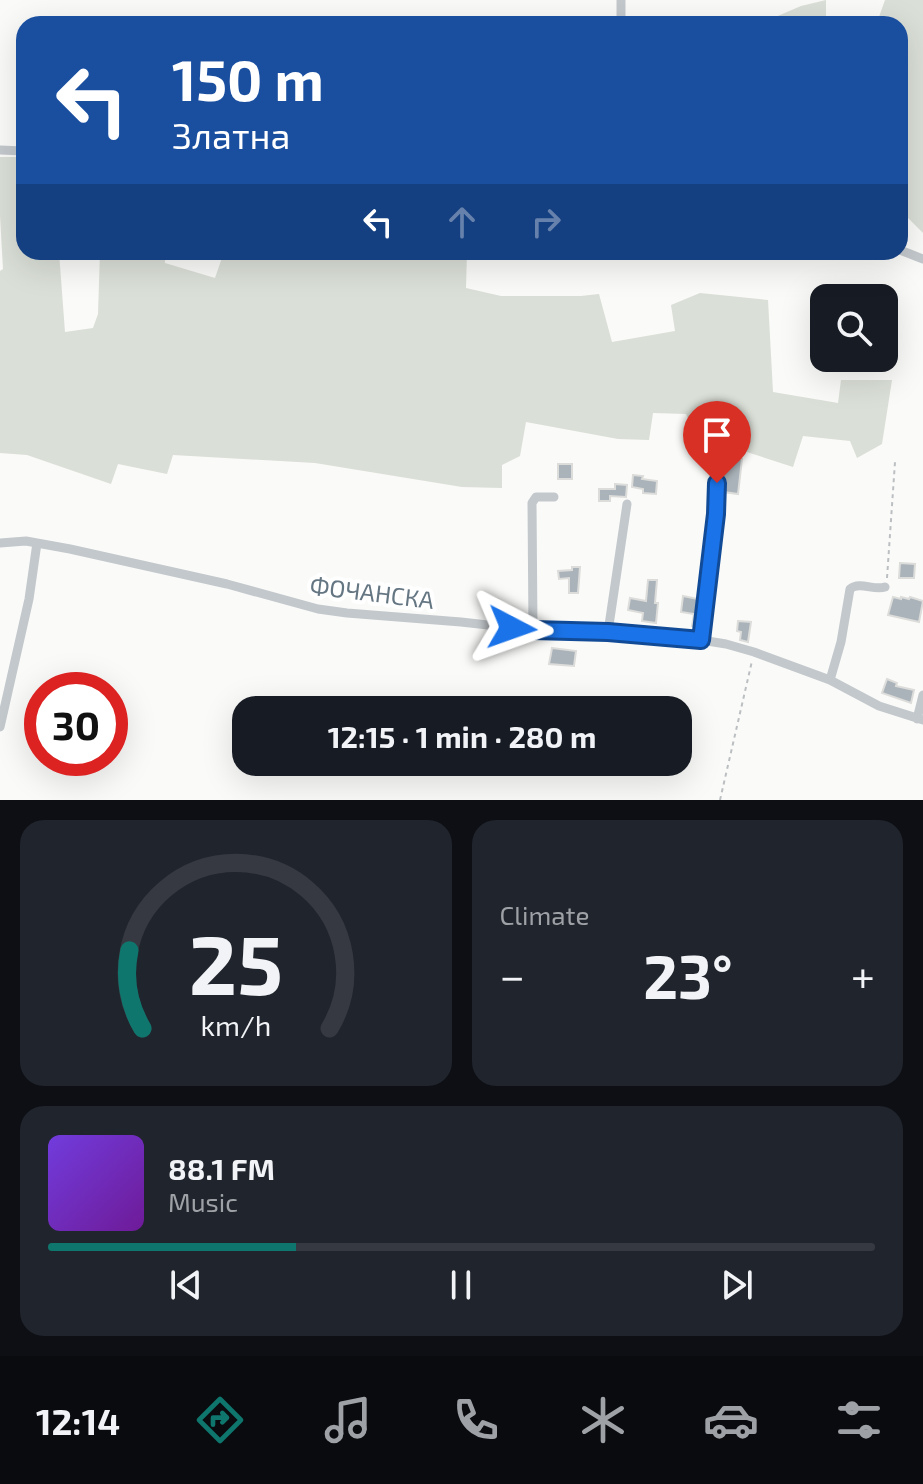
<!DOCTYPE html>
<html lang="en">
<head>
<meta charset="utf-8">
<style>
  :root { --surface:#171b24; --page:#20242c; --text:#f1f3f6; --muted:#9ea1a6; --line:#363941; --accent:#0f766e }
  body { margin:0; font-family:"Exo 2",sans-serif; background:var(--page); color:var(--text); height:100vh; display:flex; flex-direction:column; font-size:30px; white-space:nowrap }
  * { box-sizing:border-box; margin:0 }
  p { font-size:26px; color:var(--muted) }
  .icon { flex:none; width:44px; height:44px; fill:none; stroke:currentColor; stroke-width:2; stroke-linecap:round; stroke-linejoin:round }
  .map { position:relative; height:800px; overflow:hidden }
  .side { display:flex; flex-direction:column; gap:20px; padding:20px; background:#0d0f14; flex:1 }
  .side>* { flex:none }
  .guide { position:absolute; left:16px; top:16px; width:892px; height:244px; border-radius:24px; box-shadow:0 8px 32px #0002; background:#1a4fa0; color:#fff; overflow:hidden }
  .fabs { position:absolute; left:810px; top:284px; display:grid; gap:16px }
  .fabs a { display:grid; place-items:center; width:88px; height:88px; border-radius:16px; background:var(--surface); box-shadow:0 8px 32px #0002; font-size:40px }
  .speed { position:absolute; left:24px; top:672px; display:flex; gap:16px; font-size:40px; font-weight:700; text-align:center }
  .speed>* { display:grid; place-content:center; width:104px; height:104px; border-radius:50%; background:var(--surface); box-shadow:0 8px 32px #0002; line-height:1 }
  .speed .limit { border:12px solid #d22; background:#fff; color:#111 }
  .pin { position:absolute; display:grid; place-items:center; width:68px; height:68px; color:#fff; margin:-82px -34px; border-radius:50% 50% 50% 0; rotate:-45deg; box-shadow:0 0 8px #0007 }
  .pin .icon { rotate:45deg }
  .me { position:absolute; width:88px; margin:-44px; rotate:94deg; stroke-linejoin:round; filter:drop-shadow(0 0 6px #0008) }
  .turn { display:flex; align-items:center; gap:28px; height:168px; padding:0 24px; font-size:36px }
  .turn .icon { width:104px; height:104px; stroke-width:2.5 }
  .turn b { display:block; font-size:56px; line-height:68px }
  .lanes { display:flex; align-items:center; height:76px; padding:0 24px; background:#0003; justify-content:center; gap:40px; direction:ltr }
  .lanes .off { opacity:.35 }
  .big { font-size:60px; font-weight:700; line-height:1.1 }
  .side .widget { flex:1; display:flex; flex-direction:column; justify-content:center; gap:12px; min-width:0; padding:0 28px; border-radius:24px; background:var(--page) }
  .side .dial { align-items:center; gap:0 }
  .dial svg { height:208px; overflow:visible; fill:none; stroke:var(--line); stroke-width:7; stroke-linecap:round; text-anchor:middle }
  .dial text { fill:var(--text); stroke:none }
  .song { display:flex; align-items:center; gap:24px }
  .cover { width:96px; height:96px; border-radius:12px; background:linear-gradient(135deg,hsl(260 70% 55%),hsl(280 70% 35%)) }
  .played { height:8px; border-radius:4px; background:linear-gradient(90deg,var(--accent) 30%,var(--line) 30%) }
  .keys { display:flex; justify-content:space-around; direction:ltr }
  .heat { display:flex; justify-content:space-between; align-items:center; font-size:44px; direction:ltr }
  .side .tiles { flex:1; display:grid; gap:20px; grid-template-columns:1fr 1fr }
  .widget:last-child { grid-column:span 2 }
  .trip { position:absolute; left:232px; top:696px; width:460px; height:80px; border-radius:24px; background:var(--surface); box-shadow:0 8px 32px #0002; font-weight:700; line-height:80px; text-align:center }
  .dock { display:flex; height:128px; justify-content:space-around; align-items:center; background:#090b0e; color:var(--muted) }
  .dock .icon { width:56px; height:56px }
  .dock .current { color:var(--accent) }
  .dock b { font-size:36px; color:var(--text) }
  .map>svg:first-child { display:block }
  .green { fill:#dadfd7 }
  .building { fill:#aab3b9; stroke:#dcdcda; stroke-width:2 }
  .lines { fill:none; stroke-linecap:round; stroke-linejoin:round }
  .path { stroke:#bbbfc2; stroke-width:2; stroke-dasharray:4 4; stroke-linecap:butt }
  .minor { stroke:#c3c8cc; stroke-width:9 }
  .route-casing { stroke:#114b97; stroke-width:20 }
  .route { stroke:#1a73e8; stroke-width:14 }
  .labels { text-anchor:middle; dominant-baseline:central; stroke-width:8; stroke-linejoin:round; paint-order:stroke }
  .street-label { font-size:24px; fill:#657683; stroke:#fff }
</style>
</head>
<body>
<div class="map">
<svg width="923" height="800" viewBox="0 0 923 800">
  <rect width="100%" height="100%" fill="#fafaf8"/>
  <path class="green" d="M826,0V24H759L801,6Z
    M885,0H923V233L900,210V24H864L879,17Z
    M0,157H24V252H59L65,332L93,328L98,314L100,252H165V263L215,278L224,252H467L466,288L501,296H581L599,294L612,342L675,331L671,305L700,293L768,300L773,392L838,403L841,380H892L882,444L857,458L850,441L803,436L793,467L716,442L698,441L686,414L653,413L649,440L618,439L526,422L520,456L502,465V488L462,487L315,463L173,455L167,474L118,464L111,484L27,455L0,453V271L3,269L0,216Z"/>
  <path class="building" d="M723,457L742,459L738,494L724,492L722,467Z
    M558,464H572V479H558Z
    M633,475L643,476L642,479L657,481L656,494L643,493V489L632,487Z
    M615,484L627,485L626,497L610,496V501H599V489H615Z
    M900,563L915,564L914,578H899Z
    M572,567H580L578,593H569V578L559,579L558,571L572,570Z
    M648,580H657L655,603H658L656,623L642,621L643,613L628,610L630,598L646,601Z
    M683,596L698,599L695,627L692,626L694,614L681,612Z
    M893,597L901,599V597L909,599L910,597L923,601L919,622L888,615Z
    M738,621L751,622L748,642L740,640L741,632L737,631Z
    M552,648L576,651L574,666L549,664Z
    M887,679L897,683L896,686L914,690L911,703L882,693Z"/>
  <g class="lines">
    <path class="path" d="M887,578L895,462
      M720,800L752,661"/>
    <path class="minor" d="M621,0V24
      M0,150L24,151
      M900,250L923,259
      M0,543L26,541L70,549L227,584L318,609L347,613L461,622L533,630L608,632L701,640L726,644L754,652L830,680L879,706L923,720
      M533,630L532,503L536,497H554
      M608,632L627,504
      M701,640L716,514L717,483
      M830,680L841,642L850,589C860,581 874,591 885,587
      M917,719L923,695
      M0,727L29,599L37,543"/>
  </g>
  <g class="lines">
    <defs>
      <path id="route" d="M512,628L533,630L608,632L701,640L716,514L717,483"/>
    </defs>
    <use href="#route" class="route-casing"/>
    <use href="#route" class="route"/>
  </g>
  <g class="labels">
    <g class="street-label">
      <text transform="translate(372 592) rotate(7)">ФОЧАНСКА</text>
    </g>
  </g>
</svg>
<div class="fabs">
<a><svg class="icon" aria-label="search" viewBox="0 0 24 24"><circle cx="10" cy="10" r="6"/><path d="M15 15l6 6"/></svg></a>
</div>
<div class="speed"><div class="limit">30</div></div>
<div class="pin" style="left:717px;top:483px;background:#d93025"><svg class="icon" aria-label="arrive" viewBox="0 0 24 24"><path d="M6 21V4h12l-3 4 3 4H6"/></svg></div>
<svg class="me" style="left:512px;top:628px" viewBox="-20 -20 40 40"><path d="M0-17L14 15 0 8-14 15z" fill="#1a73e8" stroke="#fff" stroke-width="4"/></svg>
<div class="trip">12:15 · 1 min · 280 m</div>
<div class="guide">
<div class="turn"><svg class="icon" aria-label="left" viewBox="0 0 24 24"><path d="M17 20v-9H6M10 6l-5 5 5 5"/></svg><div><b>150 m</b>Златна</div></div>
<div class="lanes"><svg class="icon" aria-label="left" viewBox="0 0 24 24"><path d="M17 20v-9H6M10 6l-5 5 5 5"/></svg><svg class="icon off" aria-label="ahead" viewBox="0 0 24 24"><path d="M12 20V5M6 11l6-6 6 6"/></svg><svg class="icon off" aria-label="right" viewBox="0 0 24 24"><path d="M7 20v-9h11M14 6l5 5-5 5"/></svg></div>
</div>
</div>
<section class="side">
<div class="tiles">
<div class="widget dial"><svg viewBox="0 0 100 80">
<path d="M14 69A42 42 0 1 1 86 69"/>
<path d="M14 69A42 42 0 0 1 9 39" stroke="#0f766e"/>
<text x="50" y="56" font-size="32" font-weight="700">25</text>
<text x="50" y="72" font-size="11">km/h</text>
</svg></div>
<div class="widget"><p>Climate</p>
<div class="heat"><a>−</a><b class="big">23°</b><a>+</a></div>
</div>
<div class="widget">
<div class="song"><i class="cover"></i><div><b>88.1 FM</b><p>Music</p></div></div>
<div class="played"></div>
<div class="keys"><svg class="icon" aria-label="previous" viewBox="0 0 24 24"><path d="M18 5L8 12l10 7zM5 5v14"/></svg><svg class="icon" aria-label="pause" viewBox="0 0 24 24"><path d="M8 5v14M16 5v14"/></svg><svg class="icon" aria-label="next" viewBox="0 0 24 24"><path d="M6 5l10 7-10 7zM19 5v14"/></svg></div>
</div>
</div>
</section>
<nav class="dock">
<b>12:14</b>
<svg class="icon current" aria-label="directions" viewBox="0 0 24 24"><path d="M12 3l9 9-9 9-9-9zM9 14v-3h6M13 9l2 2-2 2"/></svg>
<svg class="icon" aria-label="music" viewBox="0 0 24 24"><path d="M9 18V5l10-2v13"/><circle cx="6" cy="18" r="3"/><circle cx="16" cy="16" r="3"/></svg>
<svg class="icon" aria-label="phone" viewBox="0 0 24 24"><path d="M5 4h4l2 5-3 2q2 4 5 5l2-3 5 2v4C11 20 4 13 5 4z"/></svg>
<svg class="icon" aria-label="climate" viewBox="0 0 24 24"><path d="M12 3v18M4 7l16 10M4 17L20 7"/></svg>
<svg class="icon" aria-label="car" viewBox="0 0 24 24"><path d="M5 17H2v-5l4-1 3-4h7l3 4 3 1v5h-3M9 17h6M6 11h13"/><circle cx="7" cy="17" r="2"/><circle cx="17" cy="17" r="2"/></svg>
<svg class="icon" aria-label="filters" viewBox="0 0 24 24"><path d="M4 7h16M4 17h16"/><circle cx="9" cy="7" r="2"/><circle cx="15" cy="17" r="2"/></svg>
</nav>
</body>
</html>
